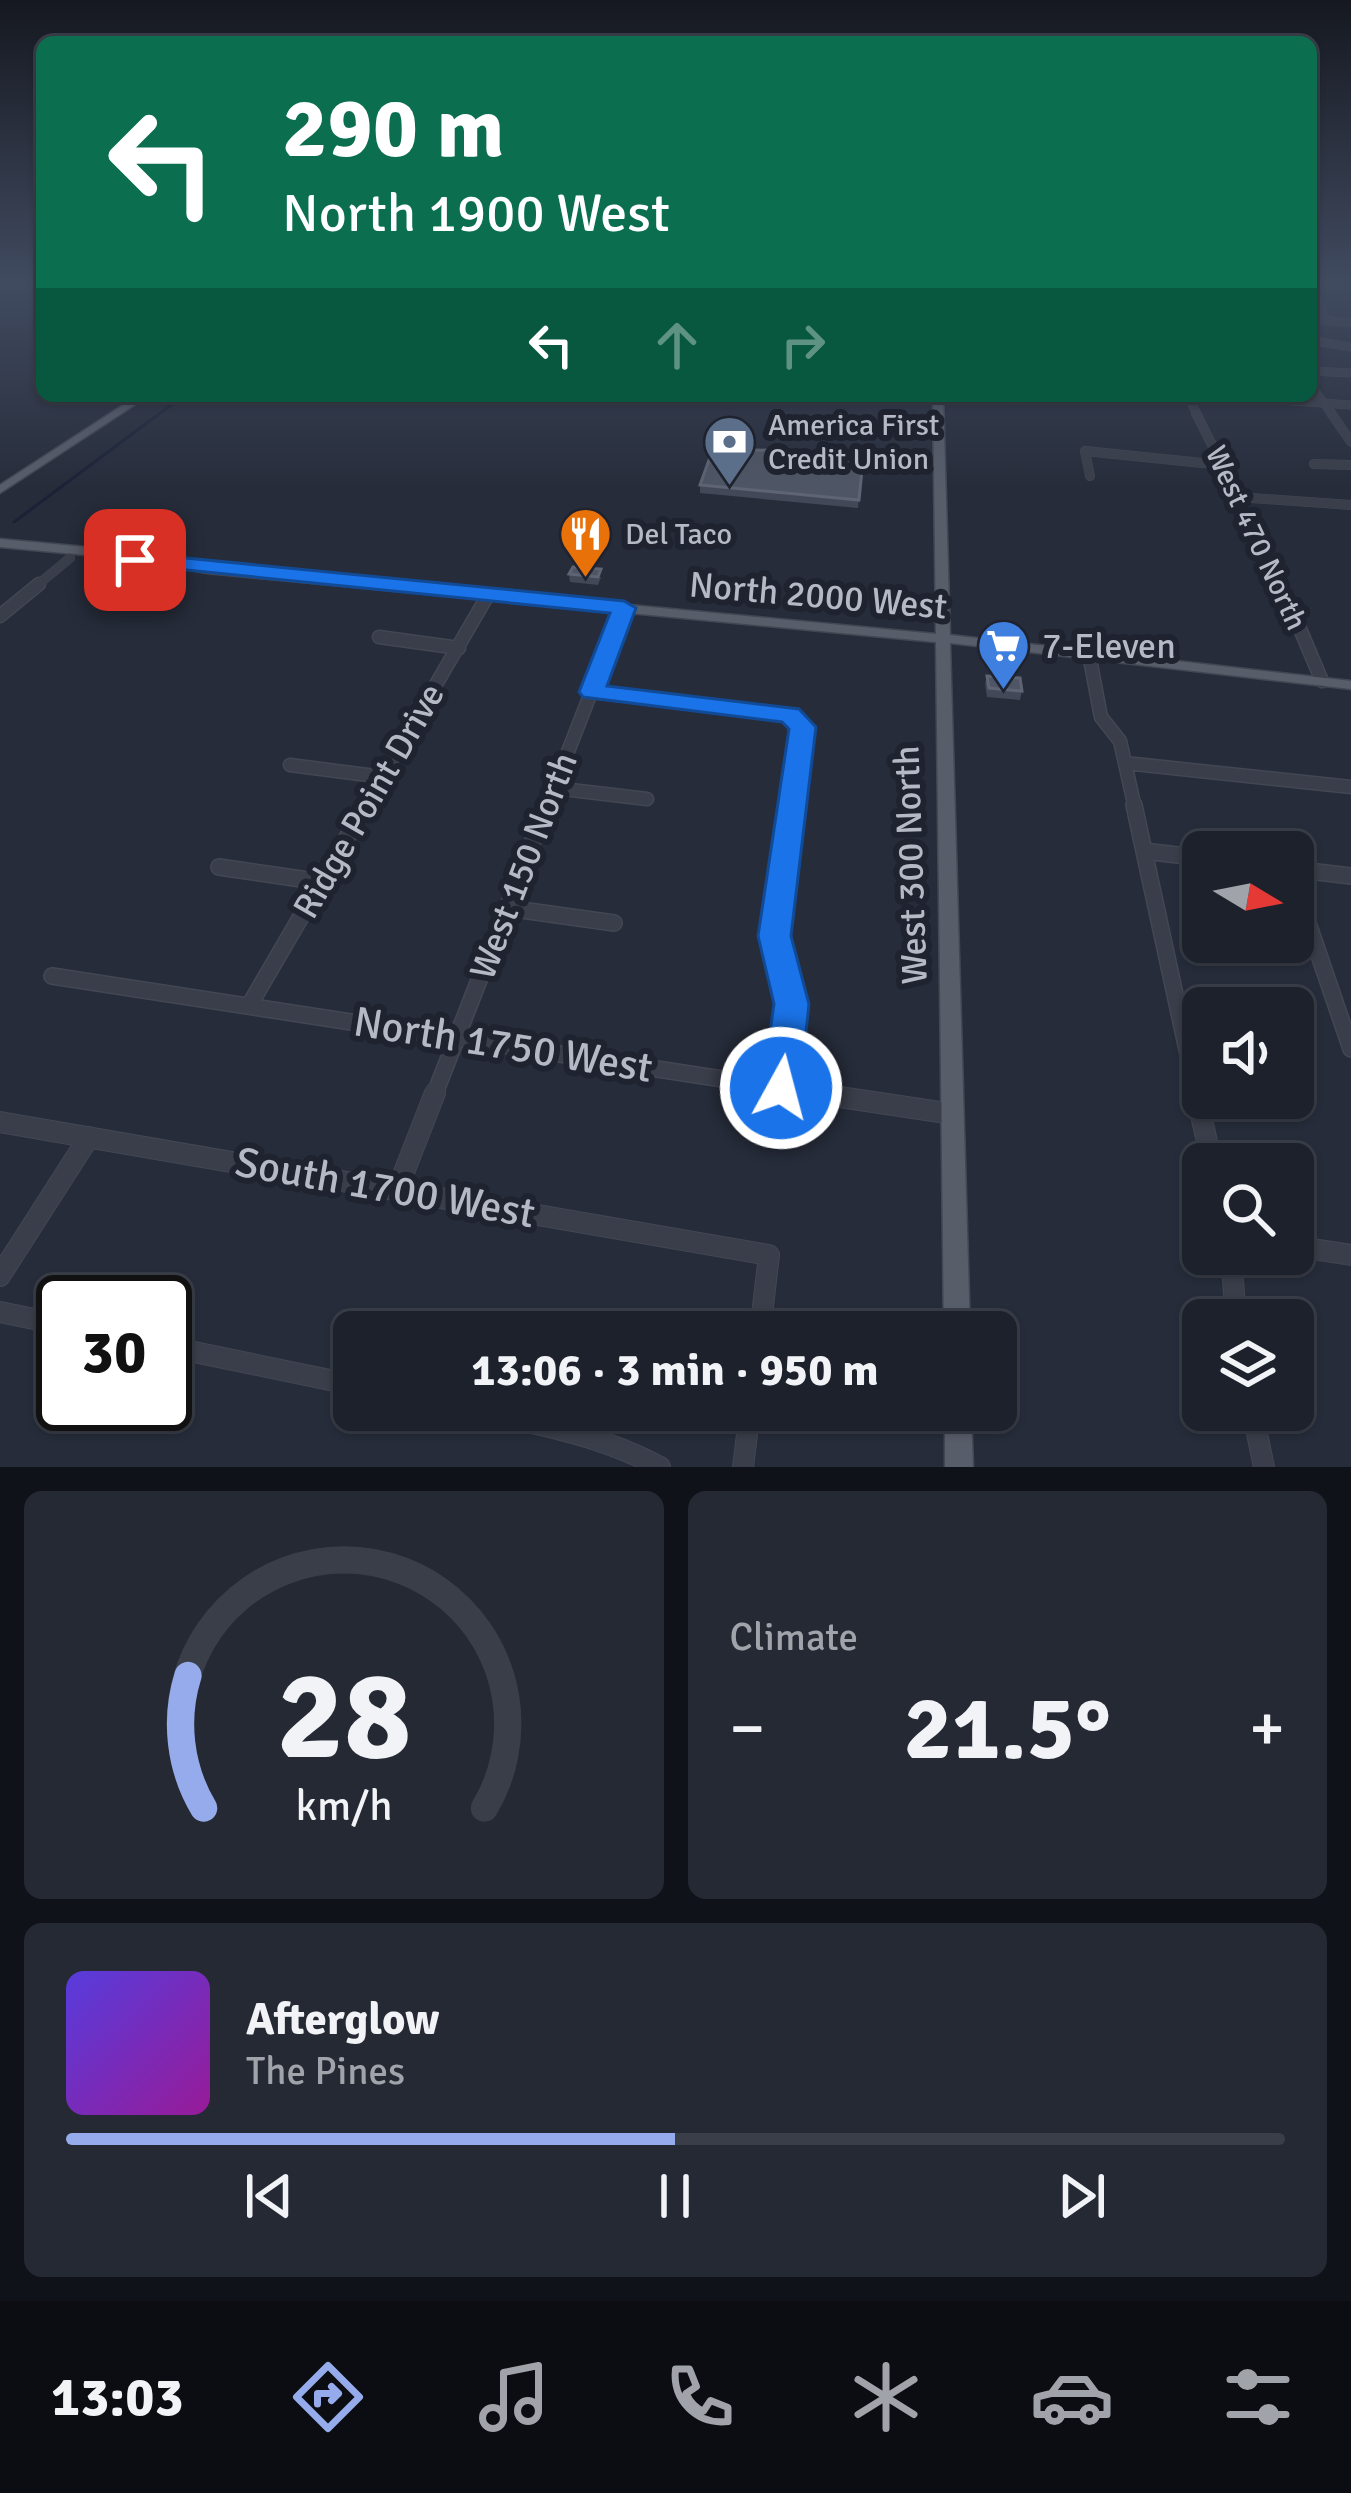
<!DOCTYPE html>
<html lang="en">
<head>
<meta charset="utf-8">
<style>
  :root { --surface:#1c212c; --page:#252934; --text:#f1f3f6; --muted:#a0a3a9; --line:#3a3e48; --accent:#95abeb }
  body { margin:0; font-family:Signika,sans-serif; background:var(--page); color:var(--text); height:100vh; display:flex; flex-direction:column; font-size:45px; white-space:nowrap }
  * { box-sizing:border-box; margin:0 }
  p { font-size:39px; color:var(--muted) }
  .icon { flex:none; width:66px; height:66px; fill:none; stroke:currentColor; stroke-width:2; stroke-linecap:round; stroke-linejoin:round }
  .map { position:relative; height:1467px; overflow:hidden }
  .drawer { display:flex; flex-direction:column; gap:24px; padding:24px; background:#0f1218; flex:1 }
  .drawer>* { flex:none }
  .hud { position:absolute; left:36px; top:36px; width:1281px; height:366px; border-radius:18px; box-shadow:0 3px 9px #0004,0 0 0 3px var(--line); background:#0b6e4f; color:#fff; overflow:hidden }
  .needle { width:78px; rotate:100deg }
  .controls { position:absolute; left:1182px; top:831px; display:grid; gap:24px }
  .controls a { display:grid; place-items:center; width:132px; height:132px; border-radius:18px; background:var(--surface); box-shadow:0 3px 9px #0004,0 0 0 3px var(--line); font-size:60px }
  .speed { position:absolute; left:36px; top:1275px; display:flex; gap:24px; font-size:60px; font-weight:700; text-align:center }
  .speed>* { display:grid; place-content:center; width:156px; height:156px; border-radius:50%; background:var(--surface); box-shadow:0 3px 9px #0004,0 0 0 3px var(--line); line-height:1 }
  .speed .limit { border:6px solid #111; border-radius:18px; background:#fff; color:#111 }
  .pin { position:absolute; display:grid; place-items:center; width:102px; height:102px; color:#fff; margin:-51px; border-radius:24px; box-shadow:0 6px 18px #0006 }
  .me { position:absolute; width:132px; margin:-66px; rotate:7deg; stroke-linejoin:round; filter:drop-shadow(0 0 9px #0008) }
  .turn { display:flex; align-items:center; gap:42px; height:252px; padding:0 48px; font-size:54px }
  .turn .icon { width:156px; height:156px; stroke-width:2.5 }
  .turn b { display:block; font-size:84px; line-height:102px }
  .lanes { display:flex; align-items:center; height:114px; padding:0 48px; background:#0003; justify-content:center; gap:60px; direction:ltr }
  .lanes .off { opacity:.35 }
  .big { font-size:90px; font-weight:700; line-height:1.1 }
  .drawer .tile { flex:1; display:flex; flex-direction:column; justify-content:center; gap:18px; min-width:0; padding:0 42px; border-radius:18px; background:var(--page) }
  .drawer .dial { align-items:center; gap:0 }
  .dial svg { height:312px; overflow:visible; fill:none; stroke:var(--line); stroke-width:7; stroke-linecap:round; text-anchor:middle }
  .dial text { fill:var(--text); stroke:none }
  .song { display:flex; align-items:center; gap:36px }
  .cover { width:144px; height:144px; border-radius:18px; background:linear-gradient(135deg,hsl(250 70% 55%),hsl(300 70% 35%)) }
  .played { height:12px; border-radius:6px; background:linear-gradient(90deg,var(--accent) 50%,var(--line) 50%) }
  .keys { display:flex; justify-content:space-around; direction:ltr }
  .heat { display:flex; justify-content:space-between; align-items:center; font-size:66px; direction:ltr }
  .drawer .tiles { flex:1; display:grid; gap:24px; grid-template-columns:1fr 1fr }
  .tile:last-child { grid-column:span 2 }
  .trip { position:absolute; left:333px; top:1311px; width:684px; height:120px; border-radius:18px; background:var(--surface); box-shadow:0 3px 9px #0004,0 0 0 3px var(--line); font-weight:700; line-height:120px; text-align:center }
  .dock { display:flex; height:192px; justify-content:space-around; align-items:center; background:#0b0d12; color:var(--muted) }
  .dock .icon { width:84px; height:84px }
  .dock .active { color:var(--accent) }
  .dock b { font-size:54px; color:var(--text) }
  .map>svg:first-child { display:block }
  .lines { fill:none; stroke-linecap:round; stroke-linejoin:round }
  .stream { stroke:#1b2236; stroke-width:3 }
  .minor-far4-casing { stroke:#434753; stroke-width:9 }
  .minor-far3-casing { stroke:#434753; stroke-width:10 }
  .minor-far2-casing { stroke:#434753; stroke-width:15 }
  .minor-far1-casing { stroke:#434753; stroke-width:18 }
  .minor-casing { stroke:#434753; stroke-width:22 }
  .major-casing { stroke:#434753; stroke-width:3 }
  .minor-far4 { stroke:#3a3e4a; stroke-width:8 }
  .minor-far3 { stroke:#3a3e4a; stroke-width:9 }
  .minor-far2 { stroke:#3a3e4a; stroke-width:12 }
  .minor-far1 { stroke:#3a3e4a; stroke-width:15 }
  .minor { stroke:#3a3e4a; stroke-width:20 }
  .major { fill:#585d6a; fill-rule:evenodd }
  .wall { fill:#424858 }
  .building { fill:#4e5564; stroke:#5e6473; stroke-width:3 }
  .route { fill:#1a73e8; stroke:#114b97; stroke-width:3 }
  .labels { text-anchor:middle; dominant-baseline:central; stroke-width:12; stroke-linejoin:round; paint-order:stroke }
  .far-poi-label { font-size:30px; fill:#b5b9c6; stroke:#1f232f; text-anchor:start }
  .far-street-label { font-size:30px; fill:#b5b9c6; stroke:#1f232f }
  .street-label { font-size:36px; fill:#b5b9c6; stroke:#1f232f }
  .poi-label { font-size:36px; fill:#b5b9c6; stroke:#1f232f; text-anchor:start }
  .near-street-label { font-size:42px; fill:#b5b9c6; stroke:#1f232f }
</style>
</head>
<body>
<div class="map">
<svg width="1351" height="1467" viewBox="0 0 1351 1467">
  <rect width="100%" height="100%" fill="#262c3a"/>
  <g class="lines">
    <path class="stream" d="M14,522L183,396"/>
    <defs>
      <path id="minor-far4" d="M1311,291L1327,321
        M1311,319L1351,323
        M1311,340L1351,347
        M1311,371L1351,373
        M1311,385L1333,416
        M1188,396L1198,416
        M1216,396L1351,405"/>
      <path id="minor-far3" d="M1196,413L1283,587
        M1331,413L1351,442
        M1314,464L1351,465
        M1090,476L1085,451L1222,465
        M1237,497L1351,505
        M35,587L70,558"/>
      <path id="minor-far2" d="M1281,584L1322,681
        M0,616L39,584
        M379,637L459,648
        M1089,654L1101,717L1120,741L1135,808
        M592,692L790,715L803,727L792,808
        M1125,763L1351,787
        M290,765L383,777
        M554,788L647,799
        M364,808L488,595
        M546,808L624,608"/>
      <path id="minor-far1" d="M1134,805L1197,1096
        M1144,851L1203,858
        M219,867L322,882
        M1293,869L1351,876
        M1293,879L1351,1049
        M507,908L614,923
        M52,976L833,1096
        M249,1006L366,805
        M781,1088L791,1004L774,936L792,805
        M434,1096L547,805"/>
      <path id="minor" d="M813,1093L953,1114
        M1196,1093L1212,1164
        M0,1122L769,1255L760,1332
        M397,1190L435,1093
        M1293,1246L1351,1255
        M1231,1254L1236,1320
        M0,1276L89,1137
        M0,1312L63,1325
        M165,1346L354,1385
        M471,1410C538,1424 600,1435 660,1467
        M1252,1410L1264,1467
        M743,1467L750,1410"/>
      <path id="major" d="M137,396H148L0,493V485Z
        M933,396H943L950,635L1351,681V689L950,643L970,1332H944L936,642L207,573L129,559L0,547V539L129,551L207,565L936,634Z
        M945,1410H971L973,1467H945Z"/>
    </defs>
    <use href="#minor-far4" class="minor-far4-casing"/>
    <use href="#minor-far3" class="minor-far3-casing"/>
    <use href="#minor-far2" class="minor-far2-casing"/>
    <use href="#minor-far1" class="minor-far1-casing"/>
    <use href="#minor" class="minor-casing"/>
    <use href="#major" class="major-casing"/>
    <use href="#minor-far4" class="minor-far4"/>
    <use href="#minor-far3" class="minor-far3"/>
    <use href="#minor-far2" class="minor-far2"/>
    <use href="#minor-far1" class="minor-far1"/>
    <use href="#minor" class="minor"/>
    <use href="#major" class="major"/>
  </g>
  <path class="wall" d="M802,456L863,460L858,508L700,493V485Z
    M569,574L601,577L598,585L570,582Z
    M987,676L1022,691L1020,700L987,697L985,684Z"/>
  <path class="building" d="M713,449L803,451L802,456L863,460L859,500L700,485Z
    M573,567L601,569L598,577L569,574Z
    M987,676L1020,678L1022,691L989,688Z"/>
  <linearGradient id="sky" x2="0" y2="1"><stop stop-color="#151820"/><stop offset="0.58" stop-color="#414b60"/><stop offset="1" stop-color="#414b60" stop-opacity="0"/></linearGradient>
  <rect width="1351" height="489" fill="url(#sky)"/>
  <path class="route" d="M135,553L624,601L636,608L607,686L799,709L816,727L791,936L809,1004L800,1088L794,1100L781,1105L767,1100L762,1088L774,1004L758,936L789,729L782,722L583,697L579,692L610,613L127,564V555Z"/>
  <defs>
    <symbol id="bank-pin" viewBox="-11 -11 22 30"><path d="M0 17L-7.5 6A9.5 9.5 0 1 1 7.5 6Z" fill="#5c6f8a" stroke="#1f232f"/><path d="M-6-4H6V4H-6ZM0-2.3a2.3 2.3 0 1 0 0 4.6a2.3 2.3 0 1 0 0-4.6Z" fill="#fff"/></symbol>
    <symbol id="restaurant-pin" viewBox="-11 -11 22 30"><path d="M0 17L-7.5 6A9.5 9.5 0 1 1 7.5 6Z" fill="#e8710a" stroke="#1f232f"/><path d="M-5-6h1v4h1v-4h1v4h1v-4h1v5L-1.5 .5V6h-2V.5L-5-1ZM5-6V6H3V1.5H1.5Q1.5-4 5-6Z" fill="#fff"/></symbol>
    <symbol id="supermarket-pin" viewBox="-11 -11 22 30"><path d="M0 17L-7.5 6A9.5 9.5 0 1 1 7.5 6Z" fill="#3f7fe0" stroke="#1f232f"/><path d="M-6-5.5h2.5l.6 2H6L4.5 2H-2.5L-4.4-4H-6ZM-1.5 3.2a1.3 1.3 0 1 0 .1 0ZM3 3.2a1.3 1.3 0 1 0 .1 0Z" fill="#fff"/></symbol>
  </defs>
  <g fill-rule="evenodd">
    <use href="#bank-pin" x="700" y="412" width="59" height="81"/>
    <use href="#restaurant-pin" x="556" y="504" width="59" height="81"/>
    <use href="#supermarket-pin" x="974" y="616" width="59" height="81"/>
  </g>
  <g class="labels">
    <g class="far-poi-label">
      <text x="768" y="425">America First<tspan x="768" dy="34">Credit Union</tspan></text>
      <text x="625" y="534">Del Taco</text>
    </g>
    <g class="far-street-label">
      <text transform="translate(1256 538) rotate(65)">West 470 North</text>
    </g>
    <g class="street-label">
      <text transform="translate(818 596) rotate(5)">North 2000 West</text>
      <text transform="translate(369 801) rotate(-60)">Ridge Point Drive</text>
      <text transform="translate(911 865) rotate(-92)">West 300 North</text>
      <text transform="translate(524 866) rotate(-69)">West 150 North</text>
    </g>
    <g class="poi-label">
      <text x="1042" y="646">7-Eleven</text>
    </g>
    <g class="near-street-label">
      <text transform="translate(503 1045) rotate(9)">North 1750 West</text>
      <text transform="translate(385 1188) rotate(10)">South 1700 West</text>
    </g>
  </g>
</svg>
<div class="controls">
<a><svg class="needle" viewBox="-14 -14 28 28"><path d="M0-13l5 13h-10z" fill="#e53935"/><path d="M0 13l5-13h-10z" fill="#a0a3a9"/></svg></a>
<a><svg class="icon" aria-label="sound" viewBox="0 0 24 24"><path d="M4 9h4l5-4v14l-5-4H4zM17 9q2 3 0 6"/></svg></a>
<a><svg class="icon" aria-label="search" viewBox="0 0 24 24"><circle cx="10" cy="10" r="6"/><path d="M15 15l6 6"/></svg></a>
<a><svg class="icon" aria-label="layers" viewBox="0 0 24 24"><path d="M12 4l9 5-9 5-9-5zM3 14l9 5 9-5"/></svg></a>
</div>
<div class="speed"><div class="limit">30</div></div>
<div class="pin" style="left:135px;top:560px;background:#d93025"><svg class="icon" aria-label="arrive" viewBox="0 0 24 24"><path d="M6 21V4h12l-3 4 3 4H6"/></svg></div>
<svg class="me" style="left:781px;top:1088px" viewBox="-20 -20 40 40"><circle r="17" fill="#1a73e8" stroke="#fff" stroke-width="3"/><path d="M0-11L8 9 0 5-8 9z" fill="#fff"/></svg>
<div class="trip">13:06 · 3 min · 950 m</div>
<div class="hud">
<div class="turn"><svg class="icon" aria-label="left" viewBox="0 0 24 24"><path d="M17 20v-9H6M10 6l-5 5 5 5"/></svg><div><b>290 m</b>North 1900 West</div></div>
<div class="lanes"><svg class="icon" aria-label="left" viewBox="0 0 24 24"><path d="M17 20v-9H6M10 6l-5 5 5 5"/></svg><svg class="icon off" aria-label="ahead" viewBox="0 0 24 24"><path d="M12 20V5M6 11l6-6 6 6"/></svg><svg class="icon off" aria-label="right" viewBox="0 0 24 24"><path d="M7 20v-9h11M14 6l5 5-5 5"/></svg></div>
</div>
</div>
<section class="drawer">
<div class="tiles">
<div class="tile dial"><svg viewBox="0 0 100 80">
<path d="M14 69A42 42 0 1 1 86 69"/>
<path d="M14 69A42 42 0 0 1 10 35" stroke="#95abeb"/>
<text x="50" y="56" font-size="32" font-weight="700">28</text>
<text x="50" y="72" font-size="11">km/h</text>
</svg></div>
<div class="tile"><p>Climate</p>
<div class="heat"><a>−</a><b class="big">21.5°</b><a>+</a></div>
</div>
<div class="tile">
<div class="song"><i class="cover"></i><div><b>Afterglow</b><p>The Pines</p></div></div>
<div class="played"></div>
<div class="keys"><svg class="icon" aria-label="previous" viewBox="0 0 24 24"><path d="M18 5L8 12l10 7zM5 5v14"/></svg><svg class="icon" aria-label="pause" viewBox="0 0 24 24"><path d="M8 5v14M16 5v14"/></svg><svg class="icon" aria-label="next" viewBox="0 0 24 24"><path d="M6 5l10 7-10 7zM19 5v14"/></svg></div>
</div>
</div>
</section>
<nav class="dock">
<b>13:03</b>
<svg class="icon active" aria-label="directions" viewBox="0 0 24 24"><path d="M12 3l9 9-9 9-9-9zM9 14v-3h6M13 9l2 2-2 2"/></svg>
<svg class="icon" aria-label="music" viewBox="0 0 24 24"><path d="M9 18V5l10-2v13"/><circle cx="6" cy="18" r="3"/><circle cx="16" cy="16" r="3"/></svg>
<svg class="icon" aria-label="phone" viewBox="0 0 24 24"><path d="M5 4h4l2 5-3 2q2 4 5 5l2-3 5 2v4C11 20 4 13 5 4z"/></svg>
<svg class="icon" aria-label="climate" viewBox="0 0 24 24"><path d="M12 3v18M4 7l16 10M4 17L20 7"/></svg>
<svg class="icon" aria-label="car" viewBox="0 0 24 24"><path d="M5 17H2v-5l4-1 3-4h7l3 4 3 1v5h-3M9 17h6M6 11h13"/><circle cx="7" cy="17" r="2"/><circle cx="17" cy="17" r="2"/></svg>
<svg class="icon" aria-label="filters" viewBox="0 0 24 24"><path d="M4 7h16M4 17h16"/><circle cx="9" cy="7" r="2"/><circle cx="15" cy="17" r="2"/></svg>
</nav>
</body>
</html>
